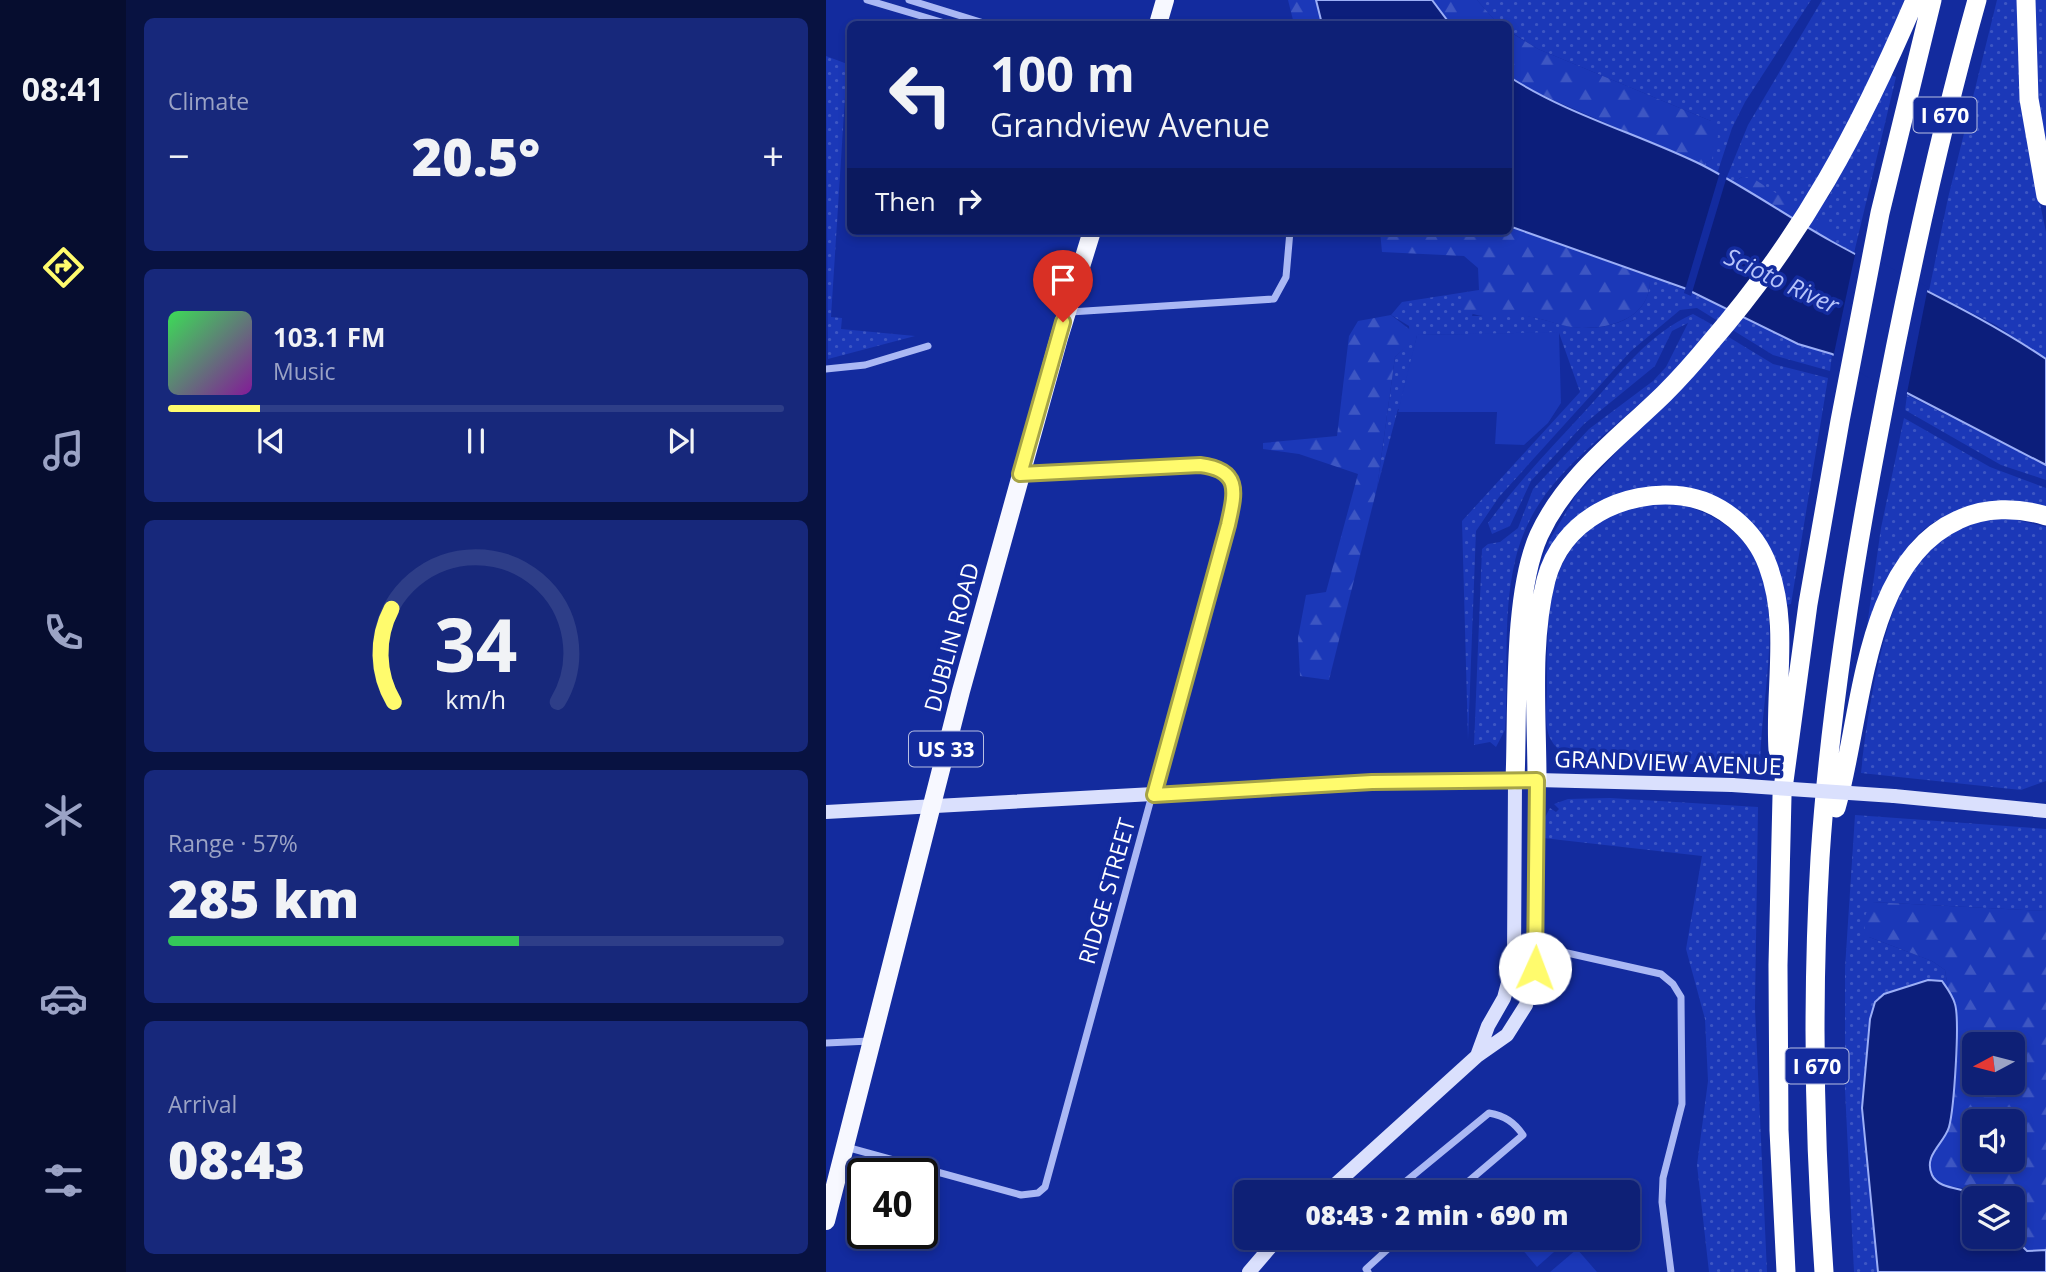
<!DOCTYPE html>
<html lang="en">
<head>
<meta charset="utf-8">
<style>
  :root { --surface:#0e2076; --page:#17287b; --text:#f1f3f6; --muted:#9ba3c5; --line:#2e3e88; --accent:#fffb6d }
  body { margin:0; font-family:"Open Sans",sans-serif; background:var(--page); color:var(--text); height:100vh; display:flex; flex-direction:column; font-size:26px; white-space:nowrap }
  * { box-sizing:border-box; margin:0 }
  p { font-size:23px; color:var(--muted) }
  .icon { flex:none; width:38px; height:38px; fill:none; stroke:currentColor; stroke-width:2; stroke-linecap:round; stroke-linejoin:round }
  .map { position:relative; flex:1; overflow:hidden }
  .panel { display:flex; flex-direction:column; gap:18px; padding:18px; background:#081241; width:700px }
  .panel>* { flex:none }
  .hud { position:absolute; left:21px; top:21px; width:665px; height:214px; border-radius:10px; box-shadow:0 4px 10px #0003,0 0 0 2px var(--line); background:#0e2076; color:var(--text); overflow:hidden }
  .needle { width:46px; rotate:263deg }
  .fabs { position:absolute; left:1136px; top:1032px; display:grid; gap:14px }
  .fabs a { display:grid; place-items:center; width:63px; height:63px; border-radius:10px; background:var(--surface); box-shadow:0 4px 10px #0003,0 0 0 2px var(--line); font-size:35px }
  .speed { position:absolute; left:21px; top:1158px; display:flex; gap:14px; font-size:35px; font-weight:700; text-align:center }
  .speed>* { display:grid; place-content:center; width:91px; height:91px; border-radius:50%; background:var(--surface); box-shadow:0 4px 10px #0003,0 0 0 2px var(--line); line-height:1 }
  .speed .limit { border:4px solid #111; border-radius:10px; background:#fff; color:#111 }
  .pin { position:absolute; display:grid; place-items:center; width:60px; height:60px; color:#fff; margin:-72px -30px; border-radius:50% 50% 50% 0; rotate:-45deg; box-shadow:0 0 7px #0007 }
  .pin .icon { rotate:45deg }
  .me { position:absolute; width:77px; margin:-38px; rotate:2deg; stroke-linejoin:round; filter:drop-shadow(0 0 5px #0008) }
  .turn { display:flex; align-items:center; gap:24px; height:147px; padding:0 28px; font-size:32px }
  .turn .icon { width:91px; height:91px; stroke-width:2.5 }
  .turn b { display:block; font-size:49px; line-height:60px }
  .then { display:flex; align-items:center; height:66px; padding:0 28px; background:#0003; gap:14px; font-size:26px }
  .big { font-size:52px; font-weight:800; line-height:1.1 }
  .panel .widget { flex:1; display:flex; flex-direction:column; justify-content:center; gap:10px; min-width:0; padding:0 24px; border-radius:10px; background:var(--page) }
  .panel .dial { align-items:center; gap:0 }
  .dial svg { height:182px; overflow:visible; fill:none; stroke:var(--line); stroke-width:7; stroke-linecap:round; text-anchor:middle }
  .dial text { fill:var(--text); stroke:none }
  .song { display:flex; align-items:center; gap:21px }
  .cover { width:84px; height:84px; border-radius:10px; background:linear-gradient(135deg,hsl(130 70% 55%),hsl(290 70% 35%)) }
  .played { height:7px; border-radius:4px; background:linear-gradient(90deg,var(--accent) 15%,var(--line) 15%) }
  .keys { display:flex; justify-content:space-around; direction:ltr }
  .heat { display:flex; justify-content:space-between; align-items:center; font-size:38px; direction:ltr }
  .charge { height:10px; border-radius:5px; background:linear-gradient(90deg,#34c759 57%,var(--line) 0) }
  .trip { position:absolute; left:408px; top:1180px; width:406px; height:70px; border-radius:10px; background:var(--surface); box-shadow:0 4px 10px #0003,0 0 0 2px var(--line); font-weight:800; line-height:70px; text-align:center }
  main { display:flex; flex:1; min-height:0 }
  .dock { display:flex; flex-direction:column; width:126px; justify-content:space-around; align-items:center; background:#060d2f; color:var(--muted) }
  .dock .icon { width:49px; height:49px }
  .dock .on { color:var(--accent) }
  .dock b { font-size:32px; color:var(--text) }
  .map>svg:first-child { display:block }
  .grass { fill:url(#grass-dots) }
  .forest { fill:url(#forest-firs); fill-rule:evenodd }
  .park { fill:#1b38b8 }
  .water { fill:#0c1e7b; stroke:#9caff7; stroke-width:2 }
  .pier { fill:#132b9e }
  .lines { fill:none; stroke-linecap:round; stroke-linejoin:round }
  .street { stroke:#aab8f4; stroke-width:7 }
  .secondary { stroke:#dae0fd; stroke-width:14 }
  .primary { stroke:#f7f8ff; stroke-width:18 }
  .highway { stroke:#fff; stroke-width:19 }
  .secondary-bridge { stroke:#dae0fd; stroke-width:14 }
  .route-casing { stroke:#a6a347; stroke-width:18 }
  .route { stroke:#fffb6d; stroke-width:12 }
  .labels { text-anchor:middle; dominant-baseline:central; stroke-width:7; stroke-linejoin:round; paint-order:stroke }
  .shield { fill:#132b9e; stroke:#b8bfe2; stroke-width:2 }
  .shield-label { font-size:21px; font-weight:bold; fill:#fff }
  .street-label { font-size:23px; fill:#fff; stroke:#132b9e }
  .water-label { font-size:24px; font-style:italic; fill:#b7c4fa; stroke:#132b9e }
</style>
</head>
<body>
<main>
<nav class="dock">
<b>08:41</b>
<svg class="icon on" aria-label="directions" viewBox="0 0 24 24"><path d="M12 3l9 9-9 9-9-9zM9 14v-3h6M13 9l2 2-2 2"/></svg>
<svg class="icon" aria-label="music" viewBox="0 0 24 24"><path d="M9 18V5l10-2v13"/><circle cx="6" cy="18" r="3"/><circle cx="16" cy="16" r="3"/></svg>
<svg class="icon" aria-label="phone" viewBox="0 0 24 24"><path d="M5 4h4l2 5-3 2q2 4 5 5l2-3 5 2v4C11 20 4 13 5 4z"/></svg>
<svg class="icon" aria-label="climate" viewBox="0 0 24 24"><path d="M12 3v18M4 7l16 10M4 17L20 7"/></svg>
<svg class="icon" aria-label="car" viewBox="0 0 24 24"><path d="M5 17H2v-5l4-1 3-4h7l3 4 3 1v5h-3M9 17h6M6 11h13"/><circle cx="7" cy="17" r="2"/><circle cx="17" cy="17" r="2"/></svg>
<svg class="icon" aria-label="filters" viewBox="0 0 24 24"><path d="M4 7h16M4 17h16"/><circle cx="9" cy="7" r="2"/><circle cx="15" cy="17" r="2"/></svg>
</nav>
<section class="panel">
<div class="widget"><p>Climate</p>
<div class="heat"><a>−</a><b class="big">20.5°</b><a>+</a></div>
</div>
<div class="widget">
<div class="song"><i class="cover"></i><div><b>103.1 FM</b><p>Music</p></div></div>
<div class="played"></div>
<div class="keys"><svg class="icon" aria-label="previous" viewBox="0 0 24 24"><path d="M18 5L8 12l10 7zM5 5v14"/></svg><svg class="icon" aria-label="pause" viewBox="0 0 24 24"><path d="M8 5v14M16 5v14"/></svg><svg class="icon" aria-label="next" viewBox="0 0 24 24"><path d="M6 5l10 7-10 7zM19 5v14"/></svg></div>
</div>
<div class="widget dial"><svg viewBox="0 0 100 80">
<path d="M14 69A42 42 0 1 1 86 69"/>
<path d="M14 69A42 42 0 0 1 13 28" stroke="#fffb6d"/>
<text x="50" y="56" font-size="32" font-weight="700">34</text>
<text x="50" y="72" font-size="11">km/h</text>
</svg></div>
<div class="widget"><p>Range · 57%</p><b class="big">285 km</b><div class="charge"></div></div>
<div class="widget"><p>Arrival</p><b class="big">08:43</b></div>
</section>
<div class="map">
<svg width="1220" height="1272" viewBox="0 0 1220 1272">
  <defs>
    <pattern id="grass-dots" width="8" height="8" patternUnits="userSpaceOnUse" patternTransform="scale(1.75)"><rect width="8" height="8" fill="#1b38b8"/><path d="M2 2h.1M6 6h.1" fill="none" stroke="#3d56c3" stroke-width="1.8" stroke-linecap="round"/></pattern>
    <pattern id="forest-firs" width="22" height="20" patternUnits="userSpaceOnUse" patternTransform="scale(1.75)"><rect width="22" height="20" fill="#1b38b8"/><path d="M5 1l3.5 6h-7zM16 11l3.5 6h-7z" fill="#3d56c3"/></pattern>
  </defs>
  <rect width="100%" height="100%" fill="#132b9e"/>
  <path class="grass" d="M651,0H985L919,102L906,128L891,174L876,165L886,159L885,121L712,49L683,31L682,24H672Z
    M996,0H1078L1056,57L987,189L1002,198L1065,75L1070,77L1028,253L1006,241L1011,239L972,210L916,177L906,183L900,179L922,125Z
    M1171,0H1193L1210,185L1220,232V359L1170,325L1103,291L1122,198Z
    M1208,0H1220V158L1213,120Z
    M0,56L24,65V80L20,81L5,317L16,318L15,329L89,336L2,359Z
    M824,277C887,298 943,336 1006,354L1004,371L947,355L871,308L854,310L805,351L673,497L650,531L642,739L636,521L754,392L733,333L591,335L576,409H572L551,488L569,357L584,341L583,326L565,315L576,302L653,290L646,316C664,316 683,313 701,316C719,319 737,327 755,328C788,329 826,316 824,277Z
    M867,314L887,325C868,350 846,374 823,395C769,446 707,482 689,561C676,617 683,673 679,730L670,747L664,742L648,745L656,549L662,544L674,542L692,528L707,489L763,429L827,381L840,367L862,323L846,331L829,366L758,424L705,481L684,526L666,534L662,523C691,483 726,447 760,410C790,377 824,332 867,314Z
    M901,336L947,364L1002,378L965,604L960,605L912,513L803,491L716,575L711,574L723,541L750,495Z
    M1081,395L1220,465V480L1175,465L1079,410Z
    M1078,418L1164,467L1220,488V510C1198,511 1140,509 1123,515C1075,532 1061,587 1045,628L1041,626L1055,528Z
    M849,503C984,536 935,666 934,767L751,759C739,756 728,748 723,736C718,721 721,703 721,688C722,640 717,583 749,544C777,510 809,505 849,503Z
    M1183,518L1220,527V781L1195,790L1035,773C1042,710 1058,592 1104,547C1124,527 1156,520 1183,518Z
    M784,798L932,807L929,1008L941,1272H883L871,1165L882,1081L879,1019L860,949L876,856L717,838V821L724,808L730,812L733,809L728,804L742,799Z
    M1029,815L1220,829V911L1047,902L1043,937L1106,961L1119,970L1122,989L1116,981L1058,994L1049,1002L1044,1020L1036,1108L1052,1272H1028L1019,1090V968Z"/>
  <path class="forest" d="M462,0H490L496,24H468Z
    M606,0H651L672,24H624Z
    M682,31L712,49L885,121L892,136L886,159L876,165L700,88L683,76Z
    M916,177L928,179L1009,231L1012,239L1006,241L906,183Z
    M683,226L824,277C826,316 789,328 756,328C736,328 716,317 697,316C674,314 653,322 634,307L653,290L652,268L638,256L556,252L554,231H682Z
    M565,315L591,335L569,357L551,488L503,680L474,676L472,638L480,595L500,592L532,474L473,454L437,449V443L511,436L523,336L532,321Z
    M1046,902L1220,911V1250L1202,1251L1187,1237L1186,1199H1157L1143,1189L1117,1185L1107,1178L1103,1165L1108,1150L1122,1129L1130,1005L1122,989L1119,970L1106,961L1043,937C1034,925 1039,914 1046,902ZM1148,1045H1186V1083H1148ZM1148,1122H1186V1160H1148Z"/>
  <path class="park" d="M733,332L735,403L722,423L698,445L669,444L671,412H572L591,335Z
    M695,1237H745L711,1267L690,1242Z
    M751,1249L771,1272H724Z"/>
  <path class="water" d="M490,0H606L624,24H496Z
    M682,76C742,115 813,134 876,165C921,188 962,217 1005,241C1077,281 1152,313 1220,359V465L1006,354L972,344L858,288L683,226Z
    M1102,980L1116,981C1121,988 1127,996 1129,1004C1134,1021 1128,1109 1123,1127C1118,1144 1097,1155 1106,1175C1114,1192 1143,1186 1157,1199H1148V1237H1187L1201,1251L1220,1250V1272H1052L1036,1108L1044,1019L1049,1002L1058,994Z"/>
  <path class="pier" d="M894,172L901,176L865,296L858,293Z
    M1030,250L1102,287L1080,398L1007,358Z"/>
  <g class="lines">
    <path class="street" d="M41,0L122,24
      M83,0L161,24
      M244,312L448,299L460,277L464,231
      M0,369L39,365L102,346
      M710,946L835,974L847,984L855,997L856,1104L837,1178L836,1202L845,1272
      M0,1043L44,1041
      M20,1147L195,1195L212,1193L219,1187L408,495L404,476L390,467L375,465L195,474
      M567,1192L663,1113C679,1116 688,1122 697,1135L630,1192
      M553,1237L563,1248
      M542,1272L540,1269L575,1237"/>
    <path class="secondary" d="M1068,796L1220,811
      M0,812L546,782L711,780L906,785
      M651,1056L662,1026L678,998L688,960L689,780
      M501,1192L651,1056L681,1035L700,1005L709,968L711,780
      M423,1272L453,1237"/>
    <path class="primary" d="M332,24L339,0
      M0,1221L135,691L233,338L266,231"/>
    <path class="highway" d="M1200,0L1203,99L1220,196
      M689,780C692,712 686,595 713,535C740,476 793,438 838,394C854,378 870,360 884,343C977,236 1034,129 1089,0
      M711,780C711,716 704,643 720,580C736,519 799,489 856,496C895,501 929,530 942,566C964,625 948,689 952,750
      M1010,808C1036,720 1036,563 1132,520C1159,507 1191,507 1220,516
      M960,1272L953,1130L952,965L956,796L982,604L1014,421L1054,213L1106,0
      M998,1272C988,1135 986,995 994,858C1003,718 1025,579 1051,442C1079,293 1110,146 1151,0"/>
    <path class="secondary-bridge" d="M906,785L1068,796"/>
  </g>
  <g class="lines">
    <defs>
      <path id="route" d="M237,322L194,474L374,465C416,470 409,493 402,525L328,795L546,782L711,780L709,968"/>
    </defs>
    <use href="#route" class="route-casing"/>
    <use href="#route" class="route"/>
  </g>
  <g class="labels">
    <g class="shield">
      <rect x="1087.5" y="97.5" width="63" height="35" rx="5"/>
      <rect x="83" y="731.5" width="74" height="35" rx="5"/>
      <rect x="959.5" y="1048.5" width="63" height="35" rx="5"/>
    </g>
    <g class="shield-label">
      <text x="1119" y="115">I 670</text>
      <text x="120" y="749">US 33</text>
      <text x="991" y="1066">I 670</text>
    </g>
    <g class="street-label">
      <text transform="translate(125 637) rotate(-75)">DUBLIN ROAD</text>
      <text transform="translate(842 762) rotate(2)">GRANDVIEW AVENUE</text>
      <text transform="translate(280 891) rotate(-74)">RIDGE STREET</text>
    </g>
    <g class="water-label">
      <text transform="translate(956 280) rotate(25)">Scioto River</text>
    </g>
  </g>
</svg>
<div class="fabs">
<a><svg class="needle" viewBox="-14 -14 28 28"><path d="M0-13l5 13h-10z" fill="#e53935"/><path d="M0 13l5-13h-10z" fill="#9ba3c5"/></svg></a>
<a><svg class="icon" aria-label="sound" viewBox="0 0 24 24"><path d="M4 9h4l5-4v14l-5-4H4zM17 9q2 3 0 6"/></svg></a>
<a><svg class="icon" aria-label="layers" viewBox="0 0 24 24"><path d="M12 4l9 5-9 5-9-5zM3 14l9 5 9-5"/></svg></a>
</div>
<div class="speed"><div class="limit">40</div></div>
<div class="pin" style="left:237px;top:322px;background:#d93025"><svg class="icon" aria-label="arrive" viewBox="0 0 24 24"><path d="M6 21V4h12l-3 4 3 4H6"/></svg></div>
<svg class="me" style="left:709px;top:968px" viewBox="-20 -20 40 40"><circle r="19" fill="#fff"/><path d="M0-13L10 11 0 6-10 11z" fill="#fffb6d"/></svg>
<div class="trip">08:43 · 2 min · 690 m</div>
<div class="hud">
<div class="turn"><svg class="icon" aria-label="left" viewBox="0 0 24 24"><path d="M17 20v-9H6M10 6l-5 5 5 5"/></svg><div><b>100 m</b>Grandview Avenue</div></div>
<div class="then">Then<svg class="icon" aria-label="right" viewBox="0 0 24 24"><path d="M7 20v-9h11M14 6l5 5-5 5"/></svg></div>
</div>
</div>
</main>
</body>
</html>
